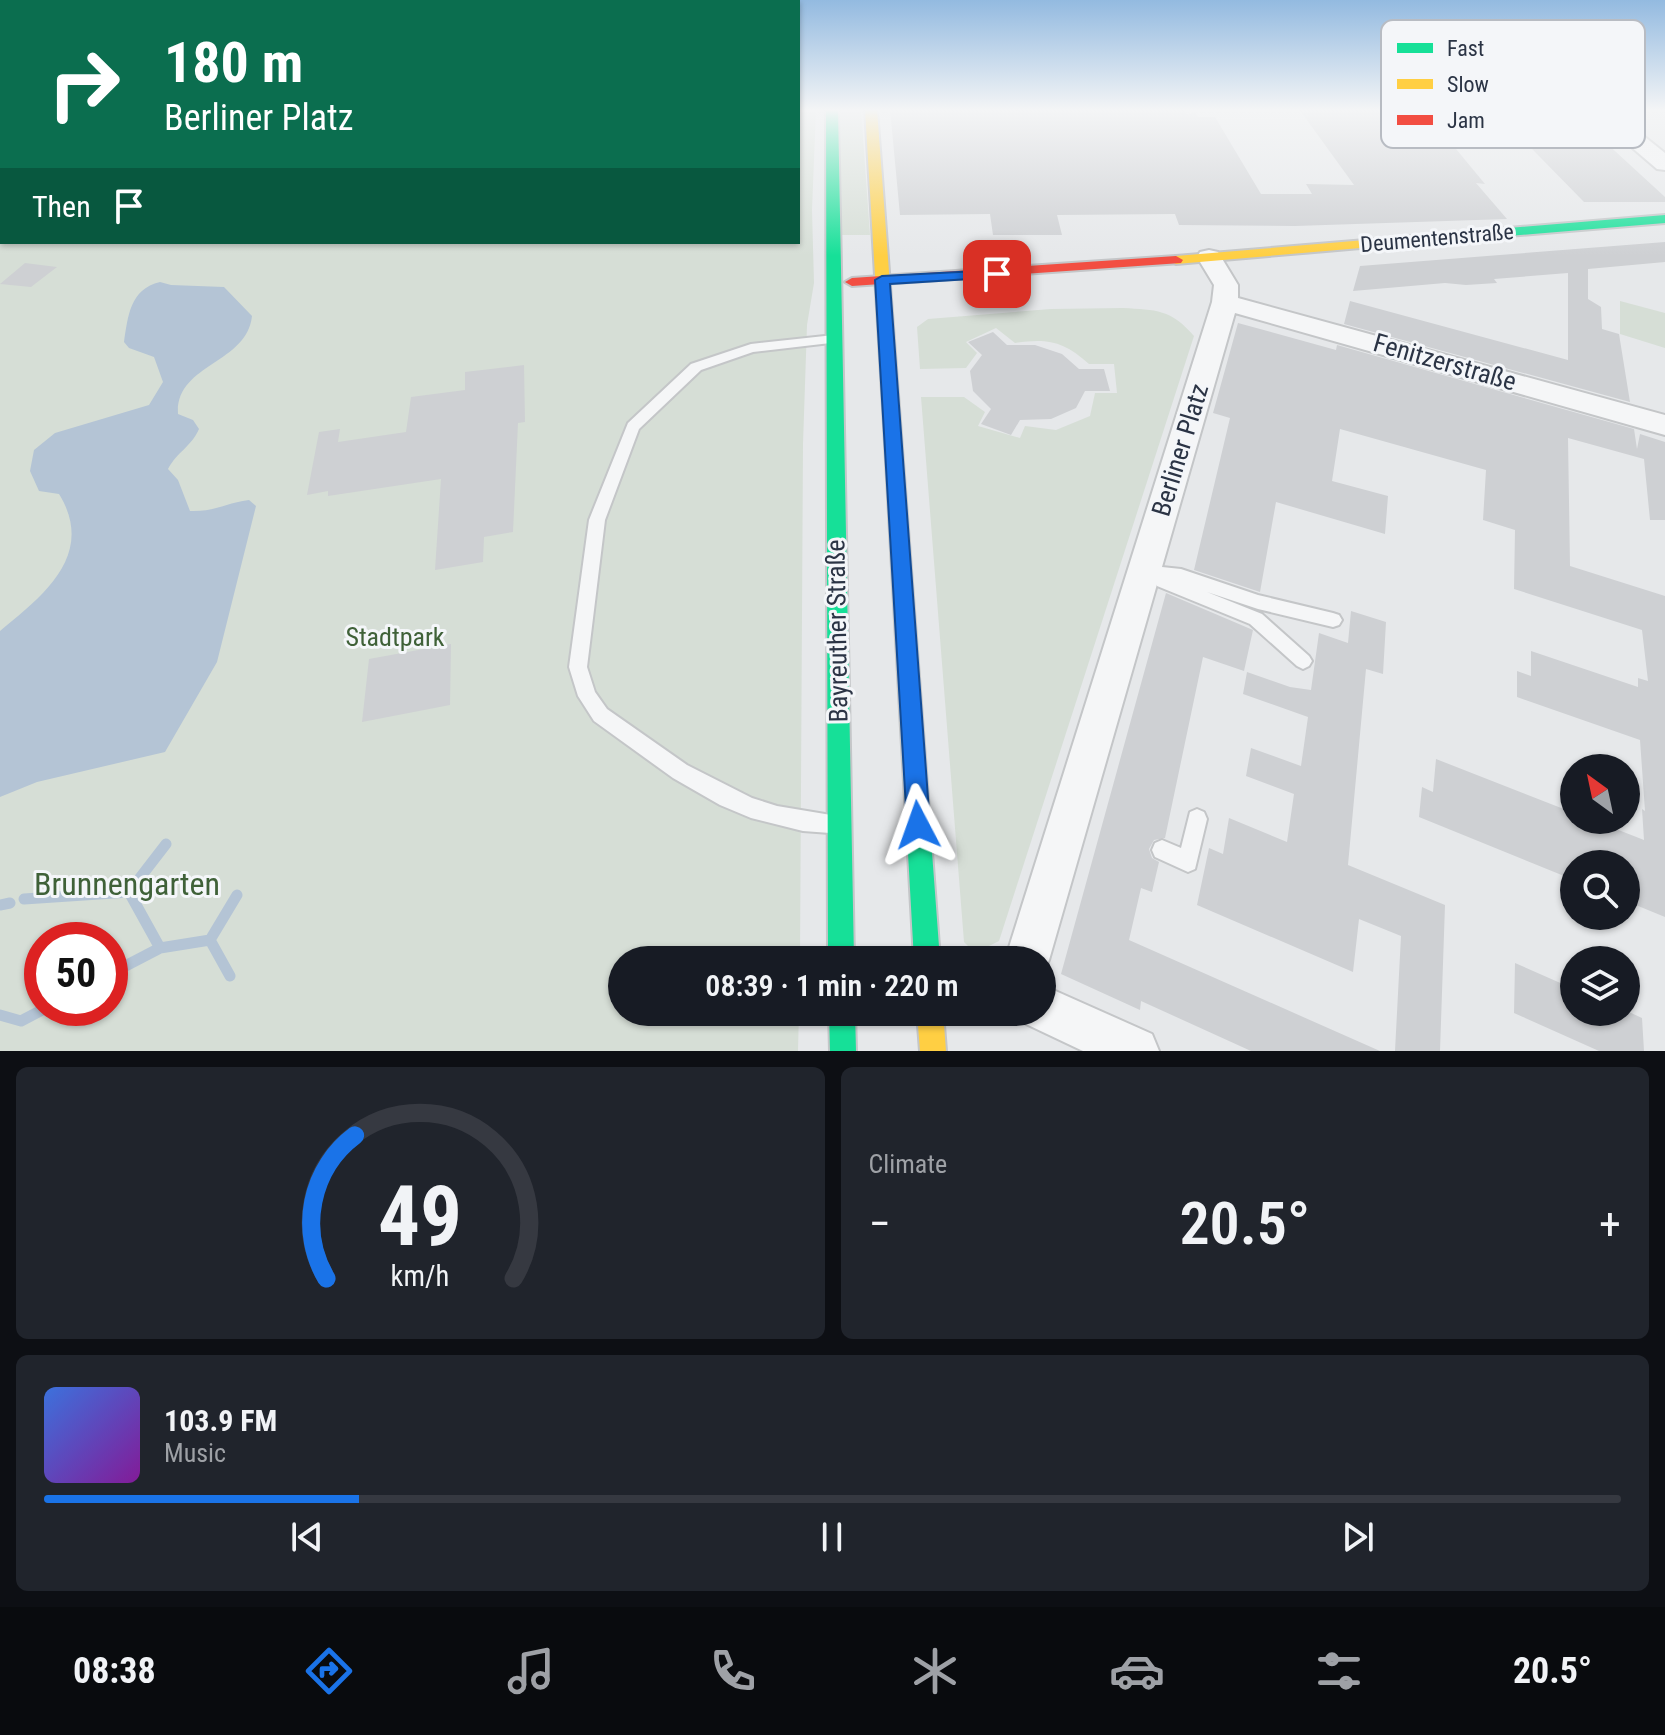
<!DOCTYPE html>
<html lang="en">
<head>
<meta charset="utf-8">
<style>
  :root { --surface:#171b24; --page:#20242c; --text:#f1f3f6; --muted:#9ea1a6; --line:#363941; --accent:#1a73e8 }
  body { margin:0; font-family:"Roboto Condensed",sans-serif; background:var(--page); color:var(--text); height:100vh; display:flex; flex-direction:column; font-size:30px; white-space:nowrap }
  * { box-sizing:border-box; margin:0 }
  p { font-size:26px; color:var(--muted) }
  .icon { flex:none; width:44px; height:44px; fill:none; stroke:currentColor; stroke-width:2; stroke-linecap:round; stroke-linejoin:round }
  .map { position:relative; height:1051px; overflow:hidden }
  .drawer { display:flex; flex-direction:column; gap:16px; padding:16px; background:#0d0f14; flex:1 }
  .drawer>* { flex:none }
  .banner { position:absolute; left:0px; top:0px; width:800px; height:244px; box-shadow:0 2px 6px #0004; background:#0b6e4f; color:#fff; overflow:hidden }
  .needle { width:52px; rotate:327deg }
  .controls { position:absolute; left:1560px; top:754px; display:grid; gap:16px }
  .controls a { display:grid; place-items:center; width:80px; height:80px; border-radius:50%; background:var(--surface); box-shadow:0 2px 6px #0004; font-size:40px }
  .speed { position:absolute; left:24px; top:922px; display:flex; gap:16px; font-size:40px; font-weight:700; text-align:center }
  .speed>* { display:grid; place-content:center; width:104px; height:104px; border-radius:50%; background:var(--surface); box-shadow:0 2px 6px #0004; line-height:1 }
  .speed .limit { border:12px solid #d22; background:#fff; color:#111 }
  .pin { position:absolute; display:grid; place-items:center; width:68px; height:68px; color:#fff; margin:-34px; border-radius:16px; box-shadow:0 4px 12px #0006 }
  .me { position:absolute; width:88px; margin:-44px; rotate:356deg; stroke-linejoin:round; filter:drop-shadow(0 0 6px #0008) }
  .turn { display:flex; align-items:center; gap:28px; height:168px; padding:0 32px; font-size:36px }
  .turn .icon { width:104px; height:104px; stroke-width:2.5 }
  .turn b { display:block; font-size:56px; line-height:68px }
  .then { display:flex; align-items:center; height:76px; padding:0 32px; background:#0003; gap:16px; font-size:30px }
  .big { font-size:60px; font-weight:600; line-height:1.1 }
  .drawer .card { flex:1; display:flex; flex-direction:column; justify-content:center; gap:12px; min-width:0; padding:0 28px; border-radius:12px; background:var(--page) }
  .drawer .dial { align-items:center; gap:0 }
  .dial svg { height:208px; overflow:visible; fill:none; stroke:var(--line); stroke-width:7; stroke-linecap:round; text-anchor:middle }
  .dial text { fill:var(--text); stroke:none }
  .song { display:flex; align-items:center; gap:24px }
  .cover { width:96px; height:96px; border-radius:12px; background:linear-gradient(135deg,hsl(220 70% 55%),hsl(290 70% 35%)) }
  .played { height:8px; border-radius:4px; background:linear-gradient(90deg,var(--accent) 20%,var(--line) 20%) }
  .keys { display:flex; justify-content:space-around; direction:ltr }
  .heat { display:flex; justify-content:space-between; align-items:center; font-size:44px; direction:ltr }
  .drawer .tiles { flex:1; display:grid; gap:16px; grid-template-columns:1fr 1fr }
  .card:last-child { grid-column:span 2 }
  .trip { position:absolute; left:608px; top:946px; width:448px; height:80px; border-radius:40px; background:var(--surface); box-shadow:0 2px 6px #0004; font-weight:600; line-height:80px; text-align:center }
  .menu { display:flex; height:128px; justify-content:space-around; align-items:center; background:#090b0e; color:var(--muted) }
  .menu .icon { width:56px; height:56px }
  .menu .selected { color:var(--accent) }
  .menu b { font-size:36px; color:var(--text) }
  .map>svg:first-child { display:block }
  .green { fill:#d6ded6; fill-rule:evenodd }
  .water { fill:#b4c4d5 }
  .lines { fill:none; stroke-linecap:round; stroke-linejoin:round }
  .stream { stroke:#b4c4d5; stroke-width:11 }
  .building { fill:#ced0d3 }
  .lane-casing { stroke:#c4c6c8; stroke-width:4 }
  .street-casing { stroke:#c4c6c8; stroke-width:4 }
  .fast-casing { stroke:#c4c6c8; stroke-width:4 }
  .slow-casing { stroke:#c4c6c8; stroke-width:4 }
  .jam-casing { stroke:#c4c6c8; stroke-width:4 }
  .lane { fill:#f5f6f7; fill-rule:evenodd }
  .street { fill:#f5f6f7; fill-rule:evenodd }
  .fast { fill:#16e098; fill-rule:evenodd }
  .slow { fill:#ffcf43; fill-rule:evenodd }
  .jam { fill:#f24e42; fill-rule:evenodd }
  .route { fill:#1a73e8; stroke:#114b97; stroke-width:2 }
  .labels { text-anchor:middle; dominant-baseline:central; stroke-width:6; stroke-linejoin:round; paint-order:stroke }
  .far-street-label { font-size:22px; fill:#2b3445; stroke:#f4f6f9 }
  .street-label { font-size:26px; fill:#2b3445; stroke:#f4f6f9 }
  .park-label { font-size:26px; fill:#3f6138; stroke:#f4f6f9 }
  .near-park-label { font-size:32px; fill:#3f6138; stroke:#f4f6f9 }
  .key { fill:#f4f6f9; stroke:#b8bcc3; stroke-width:2 }
  .key-label { font-size:22px; fill:#2b3445 }
</style>
</head>
<body>
<div class="map">
<svg width="1665" height="1051" viewBox="0 0 1665 1051">
  <rect width="100%" height="100%" fill="#e6e8ea"/>
  <path class="green" d="M0,109L2,242H798V109H816L812,210L814,283L807,325L803,444L800,960H622V1012H799L798,1051H0ZM42,940H110V1008H42Z
    M840,109H861L870,235H842Z
    M1620,301L1665,313V348L1620,334Z
    M1123,308C1156,310 1171,309 1194,336L999,941L975,953L964,942L921,397H964L985,412L978,426L1020,438L1025,426L1056,430L1090,416L1095,393H1117L1114,364H1089C1064,341 1047,338 1015,343L996,328L966,342L977,353L966,368L920,369L917,327L928,319L1051,309Z"/>
  <path class="water" d="M160,282L171,285L224,287L252,316C247,364 175,364 178,414L193,420L199,429C191,447 177,452 168,469L178,480L190,511C215,512 225,503 249,500L256,506L217,662L165,752L37,782L0,797V631C44,595 96,554 59,494L39,491L30,471L34,450L55,433L149,405L163,382L154,357L129,348L124,342C128,316 130,289 160,282Z"/>
  <g class="lines">
    <path class="stream" d="M129,892L160,948
      M24,899L129,892L166,844
      M0,905L10,903
      M210,940L237,895
      M210,940L230,976
      M110,974L160,948L210,940
      M0,1015L21,1021L46,1008"/>
  </g>
  <path class="building" d="M890,109H1184L1186,114L1196,113L1198,117H1215L1261,194H1312L1306,184L1354,185L1299,109H1423L1485,184L1476,183L1507,219L1295,226L1179,225L1175,214L1057,215L1062,235H993L990,214L900,215Z
    M1493,109H1521L1530,118H1579L1665,197V202H1584Z
    M1665,242V262L1588,269V299L1601,307L1602,329L1619,334L1630,402L1344,324L1350,301L1568,360V273L1494,279L1497,283L1466,285L1445,283L1353,291L1360,266Z
    M25,263L57,267L31,287L0,284Z
    M1238,323L1336,350L1337,345L1634,429L1637,449L1640,434L1665,442V520H1650L1644,459L1568,438L1570,566L1665,596V917L1626,901V864H1574V880L1419,817L1422,787L1433,792L1436,759L1574,813V820H1593L1644,840L1642,809L1645,811L1640,740L1517,697V671L1531,676V651L1638,687V678L1648,681L1642,630L1514,589L1515,530L1483,520L1486,470L1340,429L1332,481L1388,496L1385,534L1276,502L1260,592L1194,570L1230,418L1213,413Z
    M993,332L1007,345H1035L1062,354L1079,369H1104L1110,391H1085L1076,408L1051,419L1020,420L1011,435L981,424L991,409L973,391L970,371L982,355L968,342Z
    M524,365L525,422L518,423L513,532L484,537L483,562L435,570L441,479L328,496V491L307,495L319,432L340,429L338,442L406,432L411,397L465,390V372Z
    M1166,593L1253,630L1244,671L1203,657L1165,838L1154,840L1149,849L1152,858L1159,862L1152,892L1141,888L1129,940L1380,1051H1251L1141,1001L1140,1010L1061,974Z
    M1351,611L1386,622L1383,674L1366,669L1348,865L1445,905L1440,1051H1395L1401,936L1359,919L1353,972L1197,905L1209,848L1223,854L1229,818L1287,842L1294,794L1246,776L1251,748L1301,766L1308,717L1243,694L1247,672L1290,687L1311,690L1319,633L1348,643Z
    M451,644L450,705L362,722L369,659Z
    M1515,963L1574,989V1012H1629L1642,1018L1644,1051H1599L1514,1013Z"/>
  <g class="lines">
    <defs>
      <path id="lane" d="M834,335L839,336V342L753,352L701,370L639,429L605,520L587,667L595,692L607,709L687,765L752,798L777,806L837,816L840,823L837,830L830,833L803,831L751,818L720,805L673,778L594,721L578,696L569,667L589,520L628,423L691,364L751,344Z
        M1143,565L1181,569L1258,595L1333,613L1339,615L1342,620L1339,625L1333,627L1258,609L1207,592L1262,614L1309,656L1312,661L1309,666L1303,669L1297,666L1250,624L1157,586L1155,580L1137,577L1135,572L1137,567Z
        M1197,809L1204,812L1207,819L1195,869L1188,872L1155,857L1152,850L1155,843L1162,840L1181,848L1190,812Z"/>
      <path id="street" d="M1587,109H1610L1665,153V170L1657,169Z
        M1209,250L1218,252L1238,285V298L1665,415V435L1235,313L1049,960L1042,976V960H1005L1212,302L1214,285L1197,257L1200,252Z
        M1042,985L1152,1034L1159,1051H1083L1026,1024L1021,1012H1042Z"/>
      <path id="fast" d="M826,109H838L854,960H828Z
        M1665,215V223L1425,243L1418,239L1425,235Z
        M891,403L899,408L940,960H914L883,408Z
        M829,1012H855L856,1051H830Z"/>
      <path id="slow" d="M865,109H877L899,408L891,413L883,408Z
        M1425,235L1432,239L1430,242L1176,264L1169,260L1176,256Z
        M917,1012H943L946,1051H920Z"/>
      <path id="jam" d="M1176,256L1183,260L1181,263L852,286L845,282L852,278Z"/>
    </defs>
    <use href="#lane" class="lane-casing"/>
    <use href="#street" class="street-casing"/>
    <use href="#fast" class="fast-casing"/>
    <use href="#slow" class="slow-casing"/>
    <use href="#jam" class="jam-casing"/>
    <use href="#lane" class="lane"/>
    <use href="#street" class="street"/>
    <use href="#fast" class="fast"/>
    <use href="#slow" class="slow"/>
    <use href="#jam" class="jam"/>
  </g>
  <linearGradient id="sky" x2="0" y2="1"><stop stop-color="#93bae0"/><stop offset="0.43" stop-color="#f4f5f6"/><stop offset="1" stop-color="#f4f5f6" stop-opacity="0"/></linearGradient>
  <rect width="1665" height="256" fill="url(#sky)"/>
  <path class="route" d="M997,270L1002,271V277L890,284L930,825L927,833L918,836L910,833L907,825L875,280L882,276Z"/>
  <g class="labels">
    <g class="far-street-label">
      <text transform="translate(1437 238) rotate(-5)">Deumentenstraße</text>
    </g>
    <g class="street-label">
      <text transform="translate(1445 362) rotate(16)">Fenitzerstraße</text>
      <text transform="translate(1180 450) rotate(-73)">Berliner Platz</text>
      <text transform="translate(837 631) rotate(-91)">Bayreuther Straße</text>
    </g>
    <g class="park-label">
      <text x="395" y="637">Stadtpark</text>
    </g>
    <g class="near-park-label">
      <text x="127" y="884">Brunnengarten</text>
    </g>
  </g>
  <rect x="1381" y="20" width="264" height="128" rx="12" class="key"/>
  <rect x="1397" y="43" width="36" height="10" fill="#16e098"/>
  <rect x="1397" y="79" width="36" height="10" fill="#ffcf43"/>
  <rect x="1397" y="115" width="36" height="10" fill="#f24e42"/>
  <g class="key-label">
    <text x="1447" y="56">Fast</text>
    <text x="1447" y="92">Slow</text>
    <text x="1447" y="128">Jam</text>
  </g>
</svg>
<div class="controls">
<a><svg class="needle" viewBox="-14 -14 28 28"><path d="M0-13l5 13h-10z" fill="#e53935"/><path d="M0 13l5-13h-10z" fill="#9ea1a6"/></svg></a>
<a><svg class="icon" aria-label="search" viewBox="0 0 24 24"><circle cx="10" cy="10" r="6"/><path d="M15 15l6 6"/></svg></a>
<a><svg class="icon" aria-label="layers" viewBox="0 0 24 24"><path d="M12 4l9 5-9 5-9-5zM3 14l9 5 9-5"/></svg></a>
</div>
<div class="speed"><div class="limit">50</div></div>
<div class="pin" style="left:997px;top:274px;background:#d93025"><svg class="icon" aria-label="arrive" viewBox="0 0 24 24"><path d="M6 21V4h12l-3 4 3 4H6"/></svg></div>
<svg class="me" style="left:918px;top:825px" viewBox="-20 -20 40 40"><path d="M0-17L14 15 0 8-14 15z" fill="#1a73e8" stroke="#fff" stroke-width="4"/></svg>
<div class="trip">08:39 · 1 min · 220 m</div>
<div class="banner">
<div class="turn"><svg class="icon" aria-label="right" viewBox="0 0 24 24"><path d="M7 20v-9h11M14 6l5 5-5 5"/></svg><div><b>180 m</b>Berliner Platz</div></div>
<div class="then">Then<svg class="icon" aria-label="arrive" viewBox="0 0 24 24"><path d="M6 21V4h12l-3 4 3 4H6"/></svg></div>
</div>
</div>
<section class="drawer">
<div class="tiles">
<div class="card dial"><svg viewBox="0 0 100 80">
<path d="M14 69A42 42 0 1 1 86 69"/>
<path d="M14 69A42 42 0 0 1 25 14" stroke="#1a73e8"/>
<text x="50" y="56" font-size="32" font-weight="700">49</text>
<text x="50" y="72" font-size="11">km/h</text>
</svg></div>
<div class="card"><p>Climate</p>
<div class="heat"><a>−</a><b class="big">20.5°</b><a>+</a></div>
</div>
<div class="card">
<div class="song"><i class="cover"></i><div><b>103.9 FM</b><p>Music</p></div></div>
<div class="played"></div>
<div class="keys"><svg class="icon" aria-label="previous" viewBox="0 0 24 24"><path d="M18 5L8 12l10 7zM5 5v14"/></svg><svg class="icon" aria-label="pause" viewBox="0 0 24 24"><path d="M8 5v14M16 5v14"/></svg><svg class="icon" aria-label="next" viewBox="0 0 24 24"><path d="M6 5l10 7-10 7zM19 5v14"/></svg></div>
</div>
</div>
</section>
<nav class="menu">
<b>08:38</b>
<svg class="icon selected" aria-label="directions" viewBox="0 0 24 24"><path d="M12 3l9 9-9 9-9-9zM9 14v-3h6M13 9l2 2-2 2"/></svg>
<svg class="icon" aria-label="music" viewBox="0 0 24 24"><path d="M9 18V5l10-2v13"/><circle cx="6" cy="18" r="3"/><circle cx="16" cy="16" r="3"/></svg>
<svg class="icon" aria-label="phone" viewBox="0 0 24 24"><path d="M5 4h4l2 5-3 2q2 4 5 5l2-3 5 2v4C11 20 4 13 5 4z"/></svg>
<svg class="icon" aria-label="climate" viewBox="0 0 24 24"><path d="M12 3v18M4 7l16 10M4 17L20 7"/></svg>
<svg class="icon" aria-label="car" viewBox="0 0 24 24"><path d="M5 17H2v-5l4-1 3-4h7l3 4 3 1v5h-3M9 17h6M6 11h13"/><circle cx="7" cy="17" r="2"/><circle cx="17" cy="17" r="2"/></svg>
<svg class="icon" aria-label="filters" viewBox="0 0 24 24"><path d="M4 7h16M4 17h16"/><circle cx="9" cy="7" r="2"/><circle cx="15" cy="17" r="2"/></svg>
<b>20.5°</b>
</nav>
</body>
</html>
